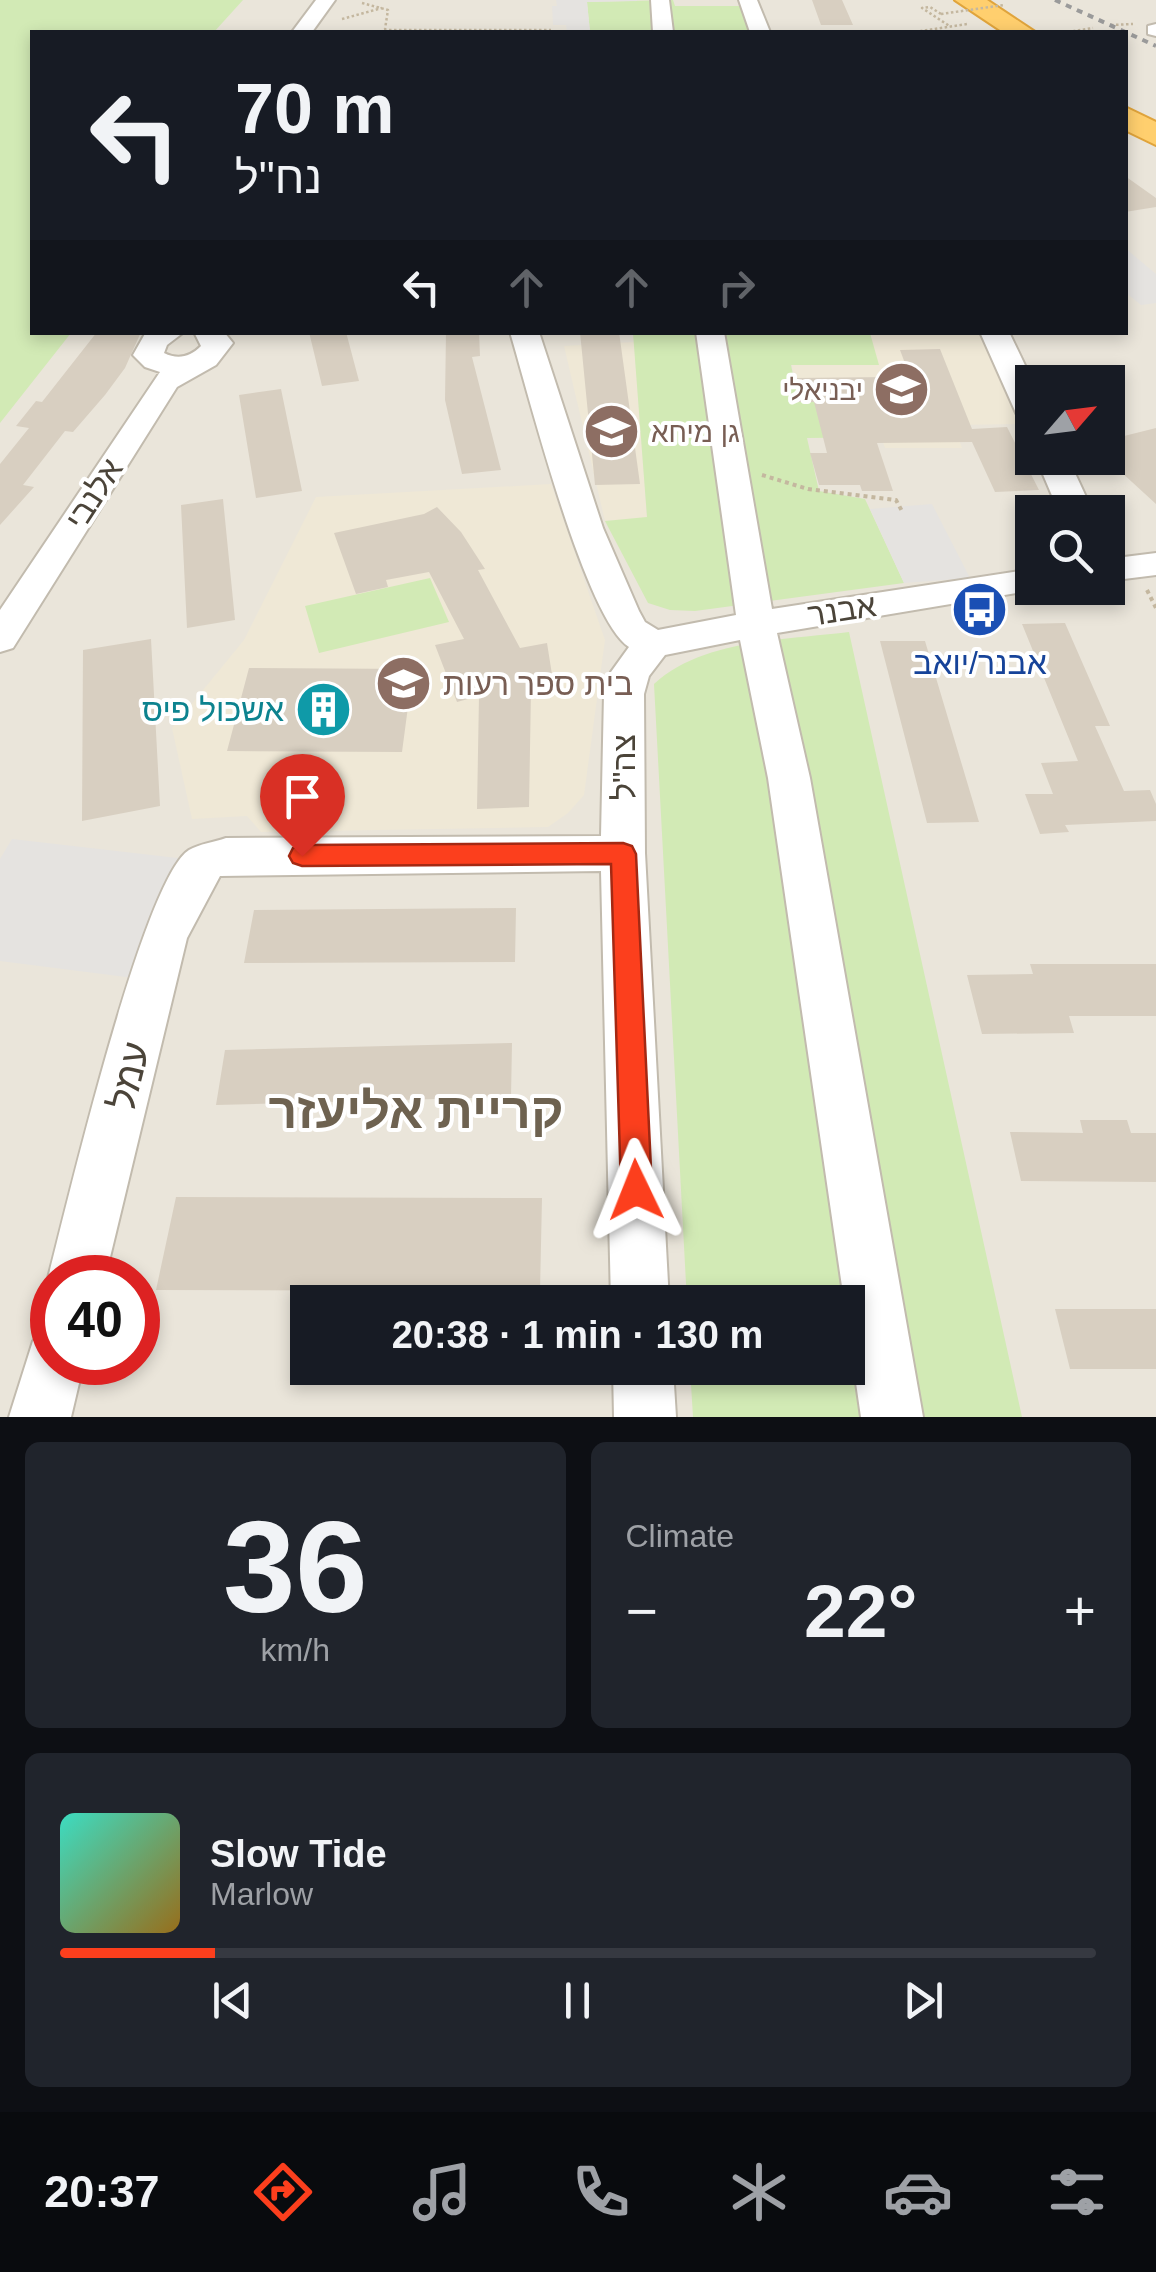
<!DOCTYPE html>
<html lang="en">
<head>
<meta charset="utf-8">
<style>
  :root { --surface:#171b24; --page:#20242c; --text:#f1f3f6; --muted:#9ea1a6; --line:#363941; --accent:#fc3f1d }
  body { margin:0; font-family:Arial,Heebo,sans-serif; background:var(--page); color:var(--text); height:100vh; display:flex; flex-direction:column; font-size:38px; white-space:nowrap }
  * { box-sizing:border-box; margin:0 }
  p { font-size:32px; color:var(--muted) }
  .icon { flex:none; width:55px; height:55px; fill:none; stroke:currentColor; stroke-width:2; stroke-linecap:round; stroke-linejoin:round }
  .map { position:relative; height:1417px; overflow:hidden }
  .drawer { display:flex; flex-direction:column; gap:25px; padding:25px; background:#0d0f14; flex:1 }
  .drawer>* { flex:none }
  .top-card { position:absolute; left:30px; top:30px; width:1098px; height:305px; border-radius:0px; box-shadow:0 5px 15px #0003; background:#171b24; color:var(--text); overflow:hidden }
  .needle { width:65px; rotate:62deg }
  .tools { position:absolute; left:1015px; top:365px; display:grid; gap:20px }
  .tools a { display:grid; place-items:center; width:110px; height:110px; border-radius:0px; background:var(--surface); box-shadow:0 5px 15px #0003; font-size:50px }
  .speed { position:absolute; left:30px; top:1255px; display:flex; gap:20px; font-size:50px; font-weight:700; text-align:center }
  .speed>* { display:grid; place-content:center; width:130px; height:130px; border-radius:50%; background:var(--surface); box-shadow:0 5px 15px #0003; line-height:1 }
  .speed .limit { border:15px solid #d22; background:#fff; color:#111 }
  .pin { position:absolute; display:grid; place-items:center; width:85px; height:85px; color:#fff; margin:-102px -42px; border-radius:50% 50% 50% 0; rotate:-45deg; box-shadow:0 0 10px #0007 }
  .pin .icon { rotate:45deg }
  .me { position:absolute; width:110px; margin:-55px; rotate:358deg; stroke-linejoin:round; filter:drop-shadow(0 0 8px #0008) }
  .turn { display:flex; align-items:center; gap:35px; height:210px; padding:0 40px; font-size:45px }
  .turn .icon { width:130px; height:130px; stroke-width:2.5 }
  .turn b { display:block; font-size:70px; line-height:85px }
  .lanes { display:flex; align-items:center; height:95px; padding:0 40px; background:#0003; justify-content:center; gap:50px; direction:ltr }
  .lanes .off { opacity:.35 }
  .big { font-size:75px; font-weight:700; line-height:1.1 }
  .drawer .card { flex:1; display:flex; flex-direction:column; justify-content:center; gap:15px; min-width:0; padding:0 35px; border-radius:15px; background:var(--page) }
  .drawer .dial { align-items:center; gap:0 }
  .dial b { font-size:130px; line-height:1 }
  .song { display:flex; align-items:center; gap:30px }
  .cover { width:120px; height:120px; border-radius:15px; background:linear-gradient(135deg,hsl(170 70% 55%),hsl(40 70% 35%)) }
  .played { height:10px; border-radius:5px; background:linear-gradient(90deg,var(--accent) 15%,var(--line) 15%) }
  .keys { display:flex; justify-content:space-around; direction:ltr }
  .heat { display:flex; justify-content:space-between; align-items:center; font-size:55px; direction:ltr }
  .drawer .tiles { flex:1; display:grid; gap:25px; grid-template-columns:1fr 1fr }
  .card:last-child { grid-column:span 2 }
  .trip { position:absolute; left:290px; top:1285px; width:575px; height:100px; border-radius:0px; background:var(--surface); box-shadow:0 5px 15px #0003; font-weight:700; line-height:100px; text-align:center }
  .tabs { display:flex; height:160px; justify-content:space-around; align-items:center; background:#090b0e; color:var(--muted) }
  .tabs .icon { width:70px; height:70px }
  .tabs .current { color:var(--accent) }
  .tabs b { font-size:45px; color:var(--text) }
  .map>svg:first-child { display:block }
  .residential { fill:#eae5da; fill-rule:evenodd }
  .education { fill:#efe8d6 }
  .green { fill:#d2eab5 }
  .parking { fill:#e5e3e0 }
  .building { fill:#d8cfc1 }
  .lines { fill:none; stroke-linecap:round; stroke-linejoin:round }
  .minor-casing { stroke:#c2bbae; stroke-width:4 }
  .highway-casing { stroke:#e0a43c; stroke-width:4 }
  .path-far1 { stroke:#c4b79f; stroke-width:2.5; stroke-dasharray:2.5 2.5; stroke-linecap:butt }
  .path { stroke:#c4b79f; stroke-width:4; stroke-dasharray:4 4; stroke-linecap:butt }
  .minor { fill:#fff; fill-rule:evenodd }
  .highway { fill:#ffcf6e; fill-rule:evenodd }
  .rail { stroke:#9a9a9a; stroke-width:4; stroke-dasharray:6 6; stroke-linecap:butt }
  .path-bridge { stroke:#c4b79f; stroke-width:2.5; stroke-dasharray:2.5 2.5; stroke-linecap:butt }
  .route { fill:#fc3f1d; stroke:#a42913; stroke-width:2.5 }
  .labels { text-anchor:middle; dominant-baseline:central; stroke-width:8; stroke-linejoin:round; paint-order:stroke }
  .far-education-label { font-size:28px; fill:#785e54; stroke:#fff; text-anchor:end }
  .street-label { font-size:32px; fill:#4b4439; stroke:#fff }
  .transit-label { font-size:32px; fill:#164399; stroke:#fff }
  .education-label { font-size:32px; fill:#785e54; stroke:#fff; text-anchor:start }
  .culture-label { font-size:32px; fill:#0d838f; stroke:#fff; text-anchor:end }
  .near-street-label { font-size:38px; fill:#4b4439; stroke:#fff }
  .near-district-label { font-size:50px; font-weight:bold; fill:#6e6250; stroke:#fff }
</style>
</head>
<body>
<div class="map">
<svg width="1156" height="1417" viewBox="0 0 1156 1417">
  <rect width="100%" height="100%" fill="#f6f3ec"/>
  <path class="residential" d="M0,0H1156V1417H0ZM32,32H1125V332H32ZM1032,382H1108V458H1032ZM1032,512H1108V588H1032ZM52,1278H138V1362H52ZM308,1302H848V1368H308Z"/>
  <path class="education" d="M785,333H979L1025,424L954,425L962,448H885L881,437H807Z
    M634,342L647,518L605,521L564,346Z
    M551,484L605,640L584,795L568,813L548,827L261,832L247,816L192,819L172,728L244,640L316,497Z"/>
  <path class="green" d="M0,0H243L214,32H32V332L71,333L0,423Z
    M673,0L675,6H741L748,32H590L587,2Z
    M633,333H870L879,365H791L799,402L885,401L896,437L807,438L819,491L865,499L904,583L695,611L670,610L648,603L605,521L647,517Z
    M430,578L449,622L319,653L305,606Z
    M849,632L1022,1417H693L690,1368H848V1302H687L654,684C703,639 786,640 849,632Z"/>
  <path class="parking" d="M556,0H637V1L587,2L590,32H567L566,25H553L552,6H557Z
    M1125,248L1156,274V303L1141,305L1125,292Z
    M932,504L970,578L904,583L870,509Z
    M12,839L186,859L134,978L0,961V859Z"/>
  <path class="building" d="M812,0H842L853,25H821Z
    M1125,176L1156,198V207L1125,212Z
    M97,332H141L125,368L105,395L73,432L65,431L23,485L34,487L0,525V464L29,428L16,426L36,401L42,402Z
    M309,332H346L359,381L322,386Z
    M446,332H479L480,356L472,357L501,470L462,474L445,400Z
    M580,332H619L640,484L595,485Z
    M940,349L972,429L1007,427L1039,490L995,492L972,442L877,443L893,491H862L860,485H819L810,453H827L814,402H799L794,378L890,377L886,366H906L900,350Z
    M281,389L302,491L256,498L239,395Z
    M1156,428V504L1108,460V440Z
    M223,499L235,620L187,628L181,505Z
    M437,507L461,532L485,569L478,570L520,648L547,643L554,687L531,690L529,807L477,809L479,696L457,702L435,645L464,639L429,572L386,580L388,587L356,594L334,533L424,514Z
    M1065,623L1110,726H1095L1124,791L1150,790L1156,804V821L1065,825L1069,832L1040,834L1025,794H1053L1041,763L1078,761L1022,624Z
    M151,639L160,806L82,821L83,650Z
    M880,641H925L979,822L927,823Z
    M249,668L413,669L402,752L227,751Z
    M516,908L515,962L244,963L254,910Z
    M1030,964H1156V1016H1069L1074,1033L982,1034L967,975L1033,974Z
    M512,1043L511,1097L216,1105L225,1050Z
    M1080,1120H1127L1131,1133H1156V1182L1021,1181L1010,1132L1083,1133Z
    M176,1197L542,1198L540,1291L156,1290Z
    M1055,1309H1156V1369H1070Z"/>
  <g class="lines">
    <defs>
      <path id="minor" d="M316,0H335L312,32H292Z
        M651,0H669L673,32H653Z
        M739,0H757L770,32H750Z
        M1156,24V36L1148,34V26Z
        M146,332H184L167,345L164,353C178,360 190,357 201,346L194,332H224L233,343L216,365L177,387L13,648L0,652V610L160,372L145,367L133,355Z
        M510,332H539L603,528L639,611L645,622L658,630L736,615L696,332H724L772,609L1032,569V588H1046L777,633L810,778L923,1417H861L768,778L740,640L665,655L649,676L644,694L645,853L669,1302H611L601,871L220,876L187,938L105,1278H52V1290L48,1278C66,1209 143,879 189,850C199,844 215,842 226,838L601,836L604,694L611,672L629,647C585,619 528,392 510,332Z
        M980,332H1009L1033,382L1032,422L1021,420L1016,413Z
        M1036,458H1068L1093,512H1059Z
        M1156,553V575L1108,581V559Z
        M52,1333V1362H84L71,1417H9L33,1341Z
        M613,1368H673L676,1417H614Z"/>
      <path id="highway" d="M955,0H987L1035,32H1003Z
        M1125,107L1156,122V145L1125,130Z"/>
    </defs>
    <use href="#minor" class="minor-casing"/>
    <use href="#highway" class="highway-casing"/>
    <path class="path-far1" d="M362,3L388,10L385,29
      M941,14L930,7L922,8L951,27
      M342,19L382,8
      M1111,25L1133,24
      M384,30H551
      M915,32L967,24
      M1068,32L1093,28"/>
    <path class="path" d="M762,475L808,489L896,500L903,513
      M1147,590L1156,608"/>
    <use href="#minor" class="minor"/>
    <use href="#highway" class="highway"/>
    <path class="rail" d="M1055,0L1156,46"/>
    <path class="path-bridge" d="M941,14L1004,5"/>
  </g>
  <path class="route" d="M623,843L632,846L636,854L652,1190L647,1201L636,1205L625,1201L621,1190L611,864L302,866L293,863L289,856L293,848L302,845Z"/>
  <defs>
    <symbol id="school-disc" viewBox="-11 -11 22 22"><circle r="9.5" fill="#8d6e63" stroke="#fff"/><path d="M0-5L7-2L0 1L-7-2ZM-4 1L0 2.5L4 1V4Q0 6-4 4Z" fill="#fff"/></symbol>
    <symbol id="bus-disc" viewBox="-11 -11 22 22"><circle r="9.5" fill="#1a4fb4" stroke="#fff"/><path d="M-5-6H5V4H4V6H2V4H-2V6H-4V4H-5ZM-3.5-4V0h7V-4ZM-3.5 1.2v1.5H-2V1.2ZM2 1.2v1.5H3.5V1.2Z" fill="#fff"/></symbol>
    <symbol id="building-disc" viewBox="-11 -11 22 22"><circle r="9.5" fill="#0f9aa8" stroke="#fff"/><path d="M-4-6H4V6H1V3H-1V6H-4ZM-2.5-4.3h1.7v1.8h-1.7ZM.8-4.3h1.7v1.8H.8ZM-2.5-1h1.7V.8h-1.7ZM.8-1h1.7V.8H.8Z" fill="#fff"/></symbol>
  </defs>
  <g fill-rule="evenodd">
    <use href="#school-disc" x="870" y="358" width="63" height="63"/>
    <use href="#school-disc" x="580" y="400" width="63" height="63"/>
    <use href="#bus-disc" x="948" y="578" width="63" height="63"/>
    <use href="#school-disc" x="372" y="652" width="63" height="63"/>
    <use href="#building-disc" x="292" y="678" width="63" height="63"/>
  </g>
  <g class="labels">
    <g class="far-education-label">
      <text x="863" y="390">יבניאלי</text>
      <text x="651" y="432" text-anchor="start">גן מיחא</text>
    </g>
    <g class="street-label">
      <text transform="translate(94 494) rotate(-57)">אלנבי</text>
      <text transform="translate(842 610) rotate(-9)">אבנר</text>
      <text transform="translate(624 767) rotate(-90)">צה"ל</text>
    </g>
    <g class="transit-label">
      <text x="980" y="663">אבנר/יואב</text>
    </g>
    <g class="education-label">
      <text x="443" y="684">בית ספר רעות</text>
    </g>
    <g class="culture-label">
      <text x="284" y="710">אשכול פיס</text>
    </g>
    <g class="near-street-label">
      <text transform="translate(129 1076) rotate(-76)">עמל</text>
    </g>
    <g class="near-district-label">
      <text x="416" y="1111">קריית אליעזר</text>
    </g>
  </g>
</svg>
<div class="tools">
<a><svg class="needle" viewBox="-14 -14 28 28"><path d="M0-13l5 13h-10z" fill="#e53935"/><path d="M0 13l5-13h-10z" fill="#9ea1a6"/></svg></a>
<a><svg class="icon" aria-label="search" viewBox="0 0 24 24"><circle cx="10" cy="10" r="6"/><path d="M15 15l6 6"/></svg></a>
</div>
<div class="speed"><div class="limit">40</div></div>
<div class="pin" style="left:302px;top:856px;background:#d93025"><svg class="icon" aria-label="arrive" viewBox="0 0 24 24"><path d="M6 21V4h12l-3 4 3 4H6"/></svg></div>
<svg class="me" style="left:636px;top:1190px" viewBox="-20 -20 40 40"><path d="M0-17L14 15 0 8-14 15z" fill="#fc3f1d" stroke="#fff" stroke-width="4"/></svg>
<div class="trip">20:38 · 1 min · 130 m</div>
<div class="top-card">
<div class="turn"><svg class="icon" aria-label="left" viewBox="0 0 24 24"><path d="M17 20v-9H6M10 6l-5 5 5 5"/></svg><div><b>70 m</b>נח&quot;ל</div></div>
<div class="lanes"><svg class="icon" aria-label="left" viewBox="0 0 24 24"><path d="M17 20v-9H6M10 6l-5 5 5 5"/></svg><svg class="icon off" aria-label="ahead" viewBox="0 0 24 24"><path d="M12 20V5M6 11l6-6 6 6"/></svg><svg class="icon off" aria-label="ahead" viewBox="0 0 24 24"><path d="M12 20V5M6 11l6-6 6 6"/></svg><svg class="icon off" aria-label="right" viewBox="0 0 24 24"><path d="M7 20v-9h11M14 6l5 5-5 5"/></svg></div>
</div>
</div>
<section class="drawer">
<div class="tiles">
<div class="card dial"><b>36</b><p>km/h</p></div>
<div class="card"><p>Climate</p>
<div class="heat"><a>−</a><b class="big">22°</b><a>+</a></div>
</div>
<div class="card">
<div class="song"><i class="cover"></i><div><b>Slow Tide</b><p>Marlow</p></div></div>
<div class="played"></div>
<div class="keys"><svg class="icon" aria-label="previous" viewBox="0 0 24 24"><path d="M18 5L8 12l10 7zM5 5v14"/></svg><svg class="icon" aria-label="pause" viewBox="0 0 24 24"><path d="M8 5v14M16 5v14"/></svg><svg class="icon" aria-label="next" viewBox="0 0 24 24"><path d="M6 5l10 7-10 7zM19 5v14"/></svg></div>
</div>
</div>
</section>
<nav class="tabs">
<b>20:37</b>
<svg class="icon current" aria-label="directions" viewBox="0 0 24 24"><path d="M12 3l9 9-9 9-9-9zM9 14v-3h6M13 9l2 2-2 2"/></svg>
<svg class="icon" aria-label="music" viewBox="0 0 24 24"><path d="M9 18V5l10-2v13"/><circle cx="6" cy="18" r="3"/><circle cx="16" cy="16" r="3"/></svg>
<svg class="icon" aria-label="phone" viewBox="0 0 24 24"><path d="M5 4h4l2 5-3 2q2 4 5 5l2-3 5 2v4C11 20 4 13 5 4z"/></svg>
<svg class="icon" aria-label="climate" viewBox="0 0 24 24"><path d="M12 3v18M4 7l16 10M4 17L20 7"/></svg>
<svg class="icon" aria-label="car" viewBox="0 0 24 24"><path d="M5 17H2v-5l4-1 3-4h7l3 4 3 1v5h-3M9 17h6M6 11h13"/><circle cx="7" cy="17" r="2"/><circle cx="17" cy="17" r="2"/></svg>
<svg class="icon" aria-label="filters" viewBox="0 0 24 24"><path d="M4 7h16M4 17h16"/><circle cx="9" cy="7" r="2"/><circle cx="15" cy="17" r="2"/></svg>
</nav>
</body>
</html>
